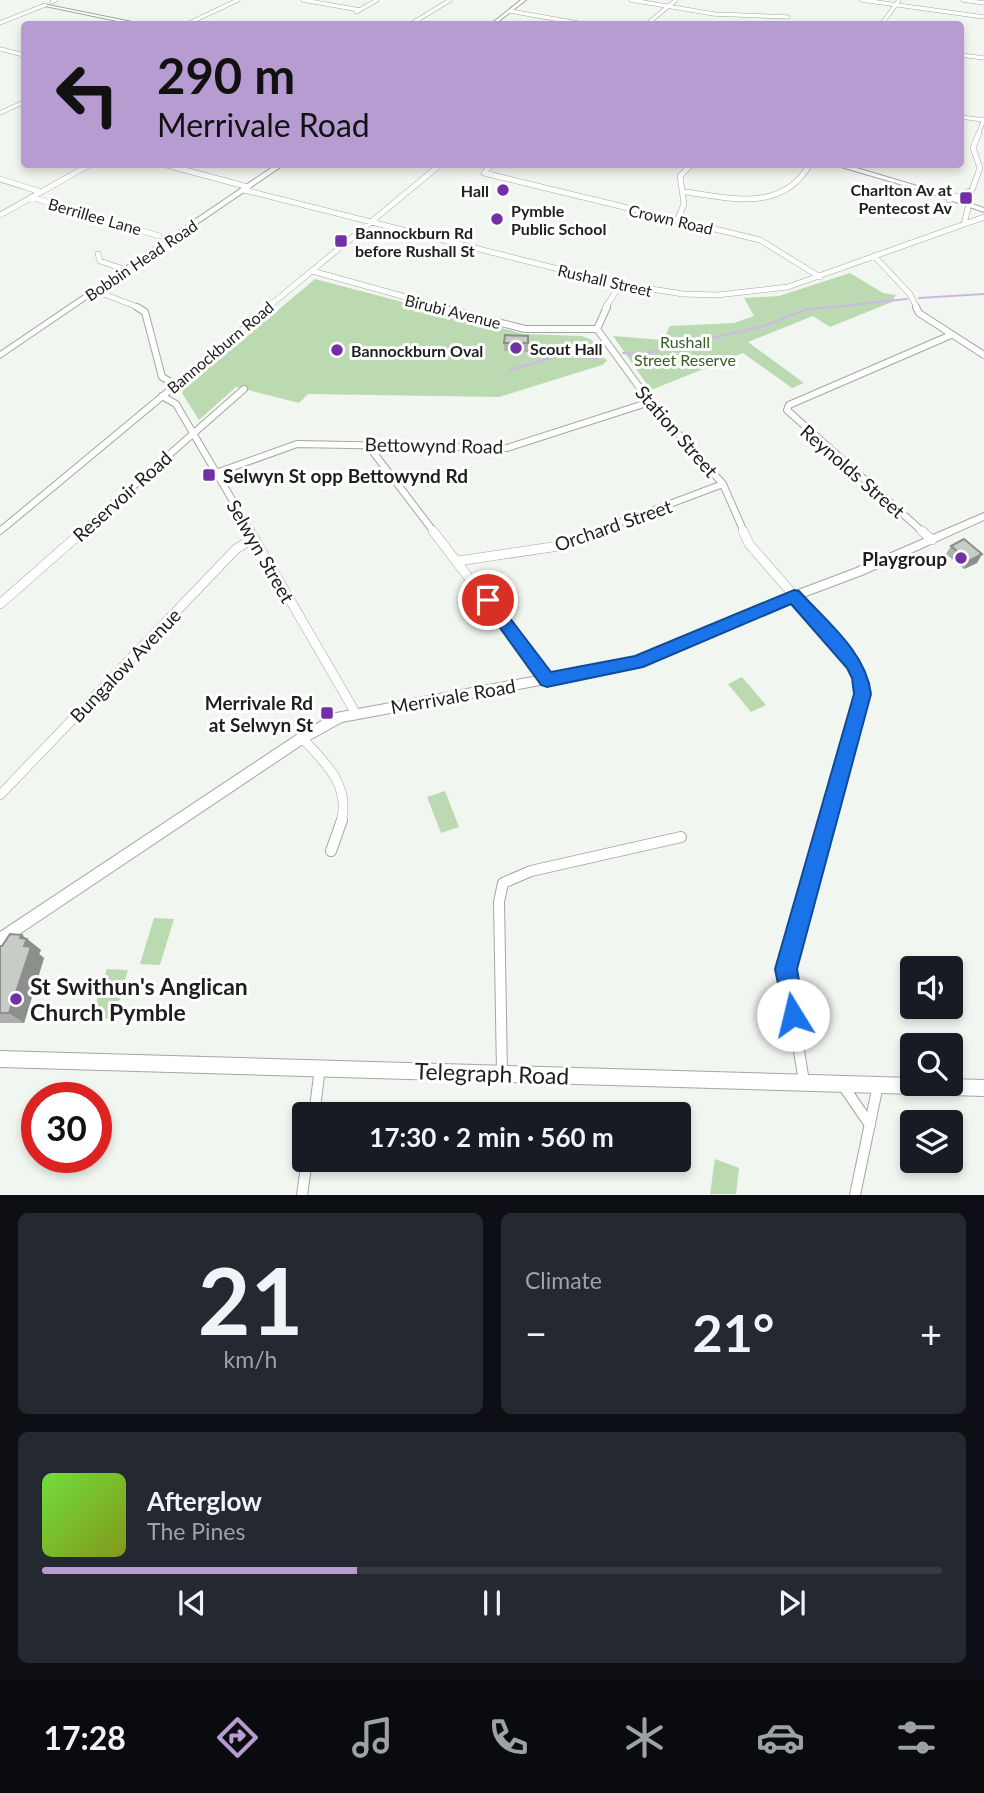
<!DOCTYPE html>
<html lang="en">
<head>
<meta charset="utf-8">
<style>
  :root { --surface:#171b24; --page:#242831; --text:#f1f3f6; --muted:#9ea1a6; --line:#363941; --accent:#b79cd2 }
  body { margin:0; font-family:Lato,sans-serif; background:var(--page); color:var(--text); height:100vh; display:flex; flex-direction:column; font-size:26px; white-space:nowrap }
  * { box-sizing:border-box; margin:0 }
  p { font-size:23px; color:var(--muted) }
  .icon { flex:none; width:38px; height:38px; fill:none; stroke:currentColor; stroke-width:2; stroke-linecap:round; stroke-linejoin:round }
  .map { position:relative; height:1195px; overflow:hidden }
  .panel { display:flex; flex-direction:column; gap:18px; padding:18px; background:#0d0f14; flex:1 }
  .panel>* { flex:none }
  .hud { position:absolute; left:21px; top:21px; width:943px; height:147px; border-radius:7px; box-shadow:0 4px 10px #0003; background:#b79cd2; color:#111; overflow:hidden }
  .buttons { position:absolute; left:900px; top:956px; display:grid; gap:14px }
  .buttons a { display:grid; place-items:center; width:63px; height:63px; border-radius:7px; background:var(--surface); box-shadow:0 4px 10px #0003; font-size:35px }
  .speed { position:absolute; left:21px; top:1082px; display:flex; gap:14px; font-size:35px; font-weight:700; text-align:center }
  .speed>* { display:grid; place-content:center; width:91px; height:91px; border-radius:50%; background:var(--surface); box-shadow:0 4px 10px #0003; line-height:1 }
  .speed .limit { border:10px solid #d22; background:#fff; color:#111 }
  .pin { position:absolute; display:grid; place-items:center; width:60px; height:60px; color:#fff; margin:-30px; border:4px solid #fff; border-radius:50%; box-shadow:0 2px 7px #0007 }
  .me { position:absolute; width:77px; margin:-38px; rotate:351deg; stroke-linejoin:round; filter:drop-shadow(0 0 5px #0008) }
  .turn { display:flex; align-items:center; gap:24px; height:147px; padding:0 21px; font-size:32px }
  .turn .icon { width:91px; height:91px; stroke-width:2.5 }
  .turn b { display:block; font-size:49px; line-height:60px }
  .big { font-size:52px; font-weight:700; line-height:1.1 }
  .panel .tile { flex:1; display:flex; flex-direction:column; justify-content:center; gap:10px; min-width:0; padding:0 24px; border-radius:10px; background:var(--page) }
  .panel .dial { align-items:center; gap:0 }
  .dial b { font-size:91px; line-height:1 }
  .song { display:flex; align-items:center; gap:21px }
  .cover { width:84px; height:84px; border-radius:10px; background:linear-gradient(135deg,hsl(100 70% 55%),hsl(70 70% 35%)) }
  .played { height:7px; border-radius:4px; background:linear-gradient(90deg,var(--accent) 35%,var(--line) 35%) }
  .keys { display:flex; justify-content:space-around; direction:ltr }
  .heat { display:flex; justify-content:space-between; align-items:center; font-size:38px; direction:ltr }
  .panel .tiles { flex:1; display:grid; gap:18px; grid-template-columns:1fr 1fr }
  .tile:last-child { grid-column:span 2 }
  .trip { position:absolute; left:292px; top:1102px; width:399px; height:70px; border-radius:7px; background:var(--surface); box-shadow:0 4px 10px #0003; font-weight:700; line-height:70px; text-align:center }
  .menu { display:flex; height:112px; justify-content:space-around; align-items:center; background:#090b0e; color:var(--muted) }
  .menu .icon { width:49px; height:49px }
  .menu .on { color:var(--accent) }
  .menu b { font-size:32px; color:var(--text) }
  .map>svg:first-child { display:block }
  .green { fill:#bbdab1 }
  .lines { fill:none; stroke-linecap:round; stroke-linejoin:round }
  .stream { stroke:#cdb7e6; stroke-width:2 }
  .street-far4-casing { stroke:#a4a7a2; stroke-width:4.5 }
  .street-far3-casing { stroke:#a4a7a2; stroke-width:6 }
  .street-far2-casing { stroke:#a4a7a2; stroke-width:8 }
  .street-far1-casing { stroke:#a4a7a2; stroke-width:10 }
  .street-casing { stroke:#a4a7a2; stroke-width:12 }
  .secondary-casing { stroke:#a4a7a2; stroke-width:2 }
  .street-far4 { stroke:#fff; stroke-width:3.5 }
  .street-far3 { stroke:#fff; stroke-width:5 }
  .street-far2 { stroke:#fff; stroke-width:6 }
  .street-far1 { stroke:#fff; stroke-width:9 }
  .street { stroke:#fff; stroke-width:10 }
  .secondary { fill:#fff; fill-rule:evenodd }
  .wall { fill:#acafab }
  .shaded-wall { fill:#8c8f8b }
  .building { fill:#c8ccc7; stroke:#8c8f8b; stroke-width:2 }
  .route { fill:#1a73e8; stroke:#114b97; stroke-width:2 }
  .poi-dot { fill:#7131a5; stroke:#fff; stroke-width:2.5 }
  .labels { text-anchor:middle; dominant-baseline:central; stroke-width:6; stroke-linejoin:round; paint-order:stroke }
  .far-poi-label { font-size:16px; font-weight:bold; fill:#1e1f1e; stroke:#fff; text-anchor:start }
  .far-street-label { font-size:16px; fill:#1e1f1e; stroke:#fff }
  .far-park-label { font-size:16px; fill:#345e25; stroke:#fff }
  .street-label { font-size:19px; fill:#1e1f1e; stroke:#fff }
  .poi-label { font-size:19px; font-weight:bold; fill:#1e1f1e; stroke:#fff; text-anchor:end }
  .near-poi-label { font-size:23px; font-weight:bold; fill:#1e1f1e; stroke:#fff; text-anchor:start }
  .near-street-label { font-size:23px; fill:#1e1f1e; stroke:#fff }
</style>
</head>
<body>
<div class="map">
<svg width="984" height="1195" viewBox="0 0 984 1195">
  <rect width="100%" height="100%" fill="#f2f6f1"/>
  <path class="green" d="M850,273L883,293L896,295L892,302L830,327L813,316L748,342L804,383L792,388L743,353L651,390L613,336L663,340L670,326L734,323L754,316L744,298L779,296Z
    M315,279L524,334L582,336L592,340L607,361L602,365L499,397L308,394L299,403L236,387L199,420L182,393L184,389Z
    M742,677L766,705L751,712L728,684Z
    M445,791L459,827L441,833L427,797Z
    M154,918L174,919L160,965L140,964Z
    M107,969L128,970L114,1019L91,1018Z
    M715,1159L739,1168L736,1194H710Z"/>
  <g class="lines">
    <path class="stream" d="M862,24H875
      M919,298L984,294
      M623,353L644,354L764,326L805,310L907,299
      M510,370L565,354L598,359"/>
    <defs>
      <path id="street-far4" d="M303,0L360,10
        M631,0L714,14L788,17
        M862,0L984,17
        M963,0L984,3
        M52,2L56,0
        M510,11L583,24
        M356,12L377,0
        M0,23L45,5
        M187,24L238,0
        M411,24L450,0
        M647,24L676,0
        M882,24L899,0
        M0,49L24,55
        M961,55L984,58
        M0,113L24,102
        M961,117L984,120
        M978,135L984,119"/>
      <path id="street-far3" d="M163,164L248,187
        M492,164L484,173L760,240L820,277
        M0,179L41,192
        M244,190L614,283L683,294L717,295L788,287L984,217
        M686,192C732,199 783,212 810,164
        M31,197L159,236
        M949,200L972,190L980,168L973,148L979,133
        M0,215L91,164
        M677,221L684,204L680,176L692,164
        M964,224L968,208
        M98,254L100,261L126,270
        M874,256L910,294L917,308
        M312,271L445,308
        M96,291L140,308
        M267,308L441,164
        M605,308L621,284"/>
      <path id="street-far2" d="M137,307L145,312L162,377L176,385
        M438,307L525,329H597
        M607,307L597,329L650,402L723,484L744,532
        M916,307L919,313L984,355
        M162,396L176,404L251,532
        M367,444L434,532
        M216,473L297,444L507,448L650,402
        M0,531L270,307
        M81,532L244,389
        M595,532L723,484
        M923,532L787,410L789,405L951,335"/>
      <path id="street-far1" d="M250,531L355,712
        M433,531L547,680
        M743,531L749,544L853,663L861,678L862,693L827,822
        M922,531L932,540
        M458,561L559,546L600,531
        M0,604L83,531
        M302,738C325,762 351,786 341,822
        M0,795L236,549L254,538"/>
      <path id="street" d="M331,851L342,820
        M502,1073L499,902L503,883L531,871L681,837
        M804,1082L786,969L827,820
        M842,1084L870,1125
        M314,1115L320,1068
        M302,1195L307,1160
        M855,1195L878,1085"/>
      <path id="secondary" d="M521,0H526L495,24H491Z
        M43,4L137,23L139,24H132L45,6Z
        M277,164H285L0,358V352Z
        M831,164H843L934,191L984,208V212L930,193Z
        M984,513V520L862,575L798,599L637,667L342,722L306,742L0,947V932L298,734L336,713L636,658L790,593L854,569Z
        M0,1051L912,1078V1083H950V1079L984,1080V1096L0,1067Z"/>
    </defs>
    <use href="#street-far4" class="street-far4-casing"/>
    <use href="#street-far3" class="street-far3-casing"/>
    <use href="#street-far2" class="street-far2-casing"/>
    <use href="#street-far1" class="street-far1-casing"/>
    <use href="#street" class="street-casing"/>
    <use href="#secondary" class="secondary-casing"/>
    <use href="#street-far4" class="street-far4"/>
    <use href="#street-far3" class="street-far3"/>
    <use href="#street-far2" class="street-far2"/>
    <use href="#street-far1" class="street-far1"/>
    <use href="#street" class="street"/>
    <use href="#secondary" class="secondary"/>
  </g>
  <path class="wall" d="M505,335L528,336V352L504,351Z
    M951,546L982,554L977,563L964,569L946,554Z
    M27,939L41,950L39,954L44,958L24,1023H0V946Z"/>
  <path class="shaded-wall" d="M982,554L977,563L964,569L969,561Z
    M22,935L41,950L39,954L44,958L24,1023L9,1013L24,946L20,938Z"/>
  <path class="building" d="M505,335L528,336V343H504Z
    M964,539L982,554L969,561L951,546Z
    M10,934L22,935L20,938L27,939L24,946L31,947L9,1013H0V946H2Z"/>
  <path class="route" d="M794,590L799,591C826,621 866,652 871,694L797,969L805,1015L801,1023L793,1026L786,1023L775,969L854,694L852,678L847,668L791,604L643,667L547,687L541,685L480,600L488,594L493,596L551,672L635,656Z"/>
  <g class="poi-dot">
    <circle cx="503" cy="190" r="7"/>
    <rect x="959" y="191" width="14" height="14" rx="3.5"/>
    <circle cx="497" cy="219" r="7"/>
    <rect x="334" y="234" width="14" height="14" rx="3.5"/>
    <circle cx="516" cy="348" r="7"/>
    <circle cx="337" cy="350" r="7"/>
    <rect x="202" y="468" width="14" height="14" rx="3.5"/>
    <circle cx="961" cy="558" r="7"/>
    <rect x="320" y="706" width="14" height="14" rx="3.5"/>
    <circle cx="16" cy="999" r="7"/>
  </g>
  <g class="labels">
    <g class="far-poi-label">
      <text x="952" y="189" text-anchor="end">Charlton Av at<tspan x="952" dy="18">Pentecost Av</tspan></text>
      <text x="489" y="190" text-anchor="end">Hall</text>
      <text x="511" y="210">Pymble<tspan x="511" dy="18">Public School</tspan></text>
      <text x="355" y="232">Bannockburn Rd<tspan x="355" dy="18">before Rushall St</tspan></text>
      <text x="530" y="348">Scout Hall</text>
      <text x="351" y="350">Bannockburn Oval</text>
    </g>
    <g class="far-street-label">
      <text transform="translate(95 216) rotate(16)">Berrillee Lane</text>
      <text transform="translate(671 219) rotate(13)">Crown Road</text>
      <text transform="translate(141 260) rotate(-34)">Bobbin Head Road</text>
      <text transform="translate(605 280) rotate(13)">Rushall Street</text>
      <text transform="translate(453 311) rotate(14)">Birubi Avenue</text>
      <text transform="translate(220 347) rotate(-40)">Bannockburn Road</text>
    </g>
    <g class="far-park-label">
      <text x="685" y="341">Rushall<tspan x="685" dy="18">Street Reserve</tspan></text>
    </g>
    <g class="street-label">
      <text transform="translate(677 431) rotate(49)">Station Street</text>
      <text transform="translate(434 445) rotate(1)">Bettowynd Road</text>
      <text transform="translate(853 471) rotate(41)">Reynolds Street</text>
      <text transform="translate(122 496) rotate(-42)">Reservoir Road</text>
      <text transform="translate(613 525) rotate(-19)">Orchard Street</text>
      <text transform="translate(261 551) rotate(60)">Selwyn Street</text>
      <text transform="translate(125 665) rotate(-46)">Bungalow Avenue</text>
      <text transform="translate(453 696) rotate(-10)">Merrivale Road</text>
    </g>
    <g class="poi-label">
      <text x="223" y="475" text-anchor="start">Selwyn St opp Bettowynd Rd</text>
      <text x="947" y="558">Playgroup</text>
      <text x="313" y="702">Merrivale Rd<tspan x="313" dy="22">at Selwyn St</tspan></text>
    </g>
    <g class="near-poi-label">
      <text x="30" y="986">St Swithun's Anglican<tspan x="30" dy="26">Church Pymble</tspan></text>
    </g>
    <g class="near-street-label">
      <text transform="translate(492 1073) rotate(2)">Telegraph Road</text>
    </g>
  </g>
</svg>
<div class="buttons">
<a><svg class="icon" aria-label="sound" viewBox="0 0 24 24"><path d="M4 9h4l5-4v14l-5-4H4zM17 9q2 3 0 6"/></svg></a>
<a><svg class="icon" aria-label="search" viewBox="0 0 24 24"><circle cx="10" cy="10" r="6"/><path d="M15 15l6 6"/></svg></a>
<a><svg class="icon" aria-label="layers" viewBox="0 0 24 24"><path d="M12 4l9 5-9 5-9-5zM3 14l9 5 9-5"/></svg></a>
</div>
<div class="speed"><div class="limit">30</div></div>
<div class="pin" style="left:488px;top:600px;background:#d93025"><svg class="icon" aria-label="arrive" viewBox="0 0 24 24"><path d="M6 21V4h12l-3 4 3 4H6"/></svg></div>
<svg class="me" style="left:793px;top:1015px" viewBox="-20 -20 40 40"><circle r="19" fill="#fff"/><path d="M0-13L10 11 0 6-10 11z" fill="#1a73e8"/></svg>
<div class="trip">17:30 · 2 min · 560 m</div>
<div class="hud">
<div class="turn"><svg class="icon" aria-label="left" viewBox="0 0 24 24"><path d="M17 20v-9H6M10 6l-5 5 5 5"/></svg><div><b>290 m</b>Merrivale Road</div></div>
</div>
</div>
<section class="panel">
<div class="tiles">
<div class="tile dial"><b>21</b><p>km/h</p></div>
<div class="tile"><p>Climate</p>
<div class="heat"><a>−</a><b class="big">21°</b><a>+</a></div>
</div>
<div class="tile">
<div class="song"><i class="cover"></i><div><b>Afterglow</b><p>The Pines</p></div></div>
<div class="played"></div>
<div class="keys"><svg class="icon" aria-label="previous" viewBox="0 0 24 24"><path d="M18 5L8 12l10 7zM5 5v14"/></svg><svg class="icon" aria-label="pause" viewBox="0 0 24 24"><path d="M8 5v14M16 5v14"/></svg><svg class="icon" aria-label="next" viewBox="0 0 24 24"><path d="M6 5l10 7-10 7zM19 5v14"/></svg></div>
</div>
</div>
</section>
<nav class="menu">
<b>17:28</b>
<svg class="icon on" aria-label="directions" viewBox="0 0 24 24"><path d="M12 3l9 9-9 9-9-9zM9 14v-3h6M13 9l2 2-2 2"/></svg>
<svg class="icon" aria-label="music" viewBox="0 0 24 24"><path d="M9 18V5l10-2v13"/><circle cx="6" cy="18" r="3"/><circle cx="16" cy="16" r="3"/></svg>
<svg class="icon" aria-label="phone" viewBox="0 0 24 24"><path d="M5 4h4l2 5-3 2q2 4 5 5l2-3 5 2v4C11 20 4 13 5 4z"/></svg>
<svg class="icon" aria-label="climate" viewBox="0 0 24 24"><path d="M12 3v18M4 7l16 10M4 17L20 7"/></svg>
<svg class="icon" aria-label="car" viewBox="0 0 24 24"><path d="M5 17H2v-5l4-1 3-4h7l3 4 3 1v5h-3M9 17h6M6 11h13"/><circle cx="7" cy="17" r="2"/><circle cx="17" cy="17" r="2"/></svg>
<svg class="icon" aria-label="filters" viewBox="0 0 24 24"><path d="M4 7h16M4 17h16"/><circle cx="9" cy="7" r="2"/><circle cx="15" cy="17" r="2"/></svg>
</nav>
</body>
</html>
